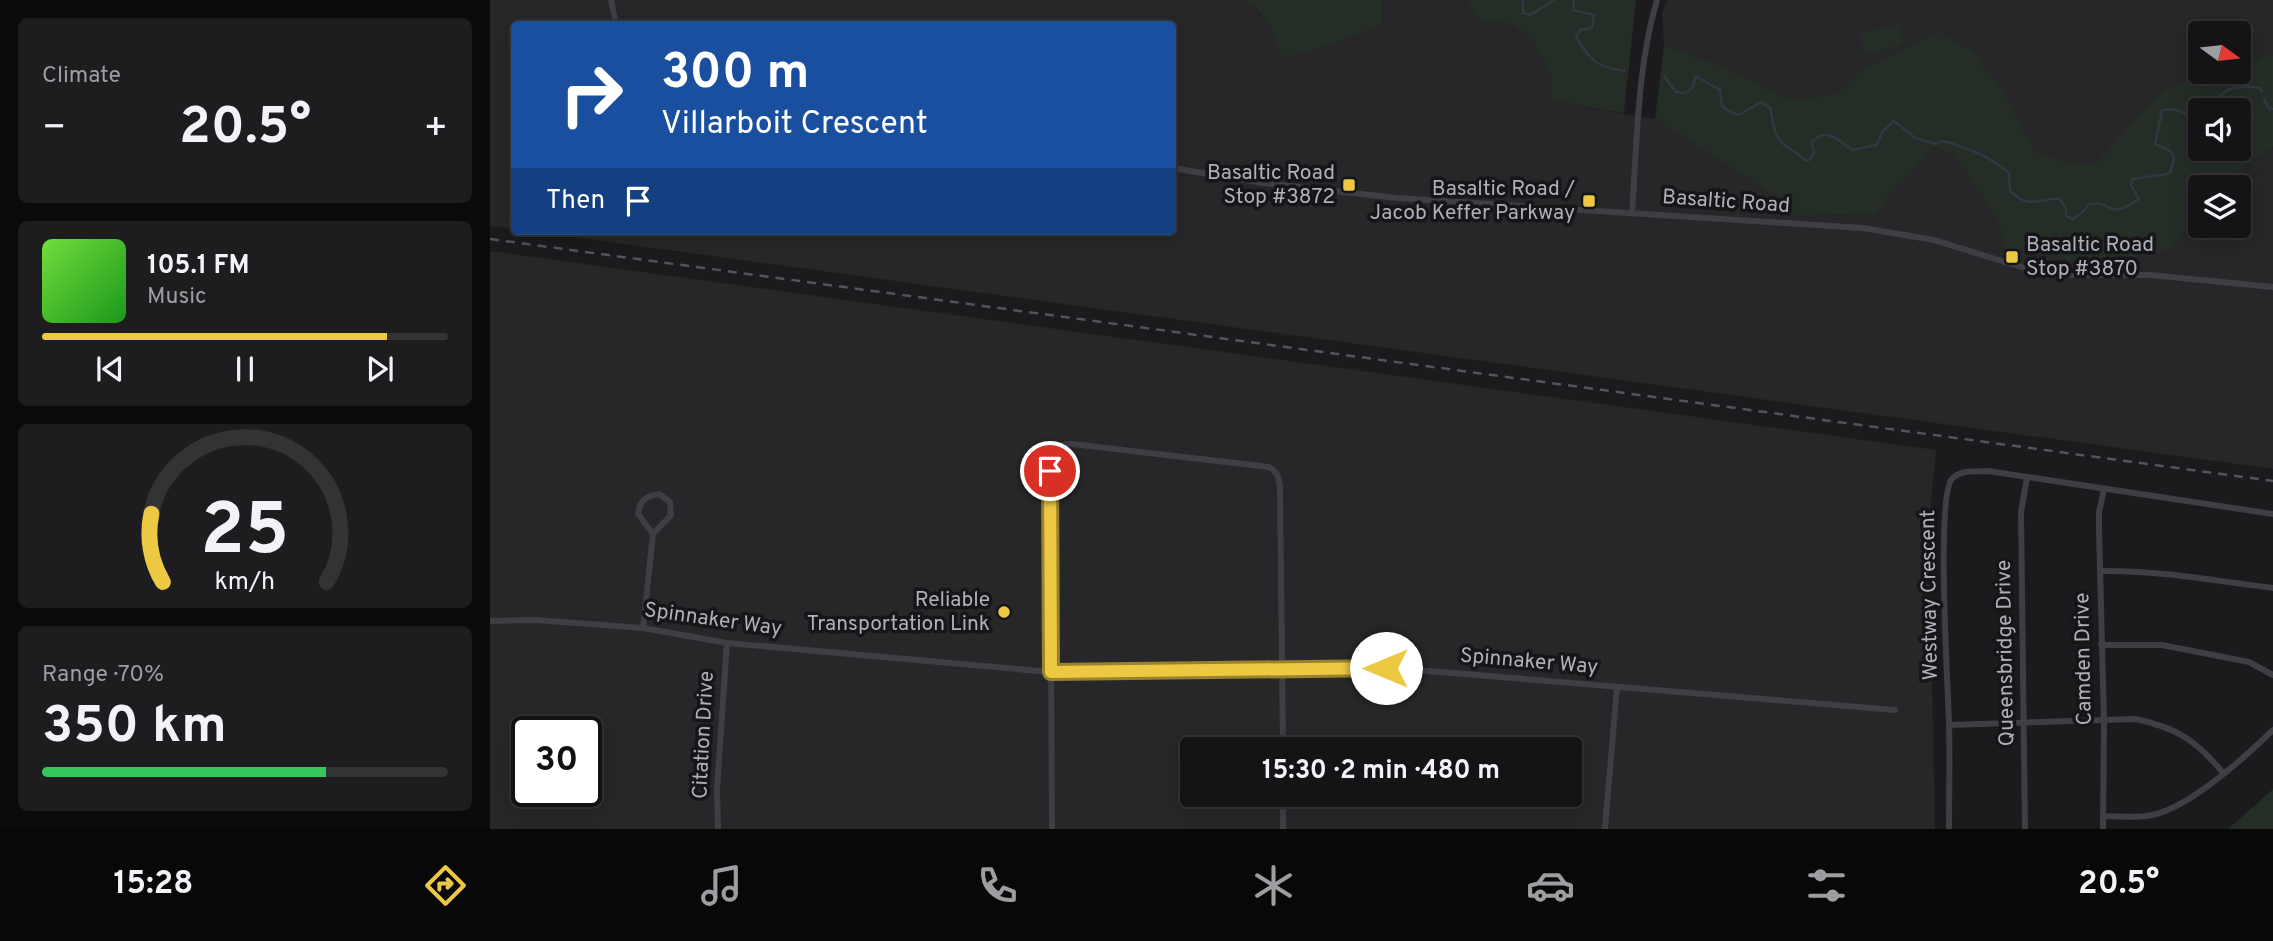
<!DOCTYPE html>
<html lang="en">
<head>
<meta charset="utf-8">
<style>
  :root { --surface:#141416; --page:#1d1d1f; --text:#f1f3f6; --muted:#9d9ea1; --line:#333335; --accent:#edc943 }
  body { margin:0; font-family:Overpass,sans-serif; background:var(--page); color:var(--text); height:100vh; display:flex; flex-direction:column; font-size:26px; white-space:nowrap }
  * { box-sizing:border-box; margin:0 }
  p { font-size:23px; color:var(--muted) }
  .icon { flex:none; width:38px; height:38px; fill:none; stroke:currentColor; stroke-width:2; stroke-linecap:round; stroke-linejoin:round }
  .map { position:relative; flex:1; overflow:hidden }
  .side { display:flex; flex-direction:column; gap:18px; padding:18px; background:#0b0b0c; width:490px }
  .side>* { flex:none }
  .top-card { position:absolute; left:21px; top:21px; width:665px; height:214px; border-radius:7px; box-shadow:0 4px 18px #0003,0 0 0 2px var(--line); background:#1a4fa0; color:#fff; overflow:hidden }
  .needle { width:46px; rotate:105deg }
  .tools { position:absolute; left:1698px; top:21px; display:grid; gap:14px }
  .tools a { display:grid; place-items:center; width:63px; height:63px; border-radius:7px; background:var(--surface); box-shadow:0 4px 18px #0003,0 0 0 2px var(--line); font-size:35px }
  .speed { position:absolute; left:21px; top:716px; display:flex; gap:14px; font-size:35px; font-weight:700; text-align:center }
  .speed>* { display:grid; place-content:center; width:91px; height:91px; border-radius:50%; background:var(--surface); box-shadow:0 4px 18px #0003,0 0 0 2px var(--line); line-height:1 }
  .speed .limit { border:4px solid #111; border-radius:10px; background:#fff; color:#111 }
  .pin { position:absolute; display:grid; place-items:center; width:60px; height:60px; color:#fff; margin:-30px; border:4px solid #fff; border-radius:50%; box-shadow:0 2px 7px #0007 }
  .me { position:absolute; width:77px; margin:-38px; rotate:270deg; stroke-linejoin:round; filter:drop-shadow(0 0 5px #0008) }
  .turn { display:flex; align-items:center; gap:24px; height:147px; padding:0 35px; font-size:32px }
  .turn .icon { width:91px; height:91px; stroke-width:2.5 }
  .turn b { display:block; font-size:49px; line-height:60px }
  .then { display:flex; align-items:center; height:66px; padding:0 35px; background:#0003; gap:14px; font-size:26px }
  .big { font-size:52px; font-weight:700; line-height:1.1 }
  .side .tile { flex:1; display:flex; flex-direction:column; justify-content:center; gap:10px; min-width:0; padding:0 24px; border-radius:10px; background:var(--page) }
  .side .dial { align-items:center; gap:0 }
  .dial svg { height:182px; overflow:visible; fill:none; stroke:var(--line); stroke-width:7; stroke-linecap:round; text-anchor:middle }
  .dial text { fill:var(--text); stroke:none }
  .song { display:flex; align-items:center; gap:21px }
  .cover { width:84px; height:84px; border-radius:10px; background:linear-gradient(135deg,hsl(100 70% 55%),hsl(120 70% 35%)) }
  .played { height:7px; border-radius:4px; background:linear-gradient(90deg,var(--accent) 85%,var(--line) 85%) }
  .keys { display:flex; justify-content:space-around; direction:ltr }
  .heat { display:flex; justify-content:space-between; align-items:center; font-size:38px; direction:ltr }
  .charge { height:10px; border-radius:5px; background:linear-gradient(90deg,#34c759 70%,var(--line) 0) }
  .trip { position:absolute; left:690px; top:737px; width:402px; height:70px; border-radius:7px; background:var(--surface); box-shadow:0 4px 18px #0003,0 0 0 2px var(--line); font-weight:700; line-height:70px; text-align:center }
  .tab-bar { display:flex; height:112px; justify-content:space-around; align-items:center; background:#080809; color:var(--muted) }
  .tab-bar .icon { width:49px; height:49px }
  .tab-bar .active { color:var(--accent) }
  .tab-bar b { font-size:32px; color:var(--text) }
  main { display:flex; flex:1; min-height:0 }
  .map>svg:first-child { display:block }
  .built { fill:#27272a; fill-rule:evenodd }
  .green { fill:#252d27; fill-rule:evenodd }
  .lines { fill:none; stroke-linecap:round; stroke-linejoin:round }
  .stream { stroke:#313841; stroke-width:2.5 }
  .street { stroke:#3e3e44; stroke-width:6 }
  .rail { stroke:#53545b; stroke-width:2.5; stroke-dasharray:9 7; stroke-linecap:butt }
  .route-casing { stroke:#9a832c; stroke-width:18 }
  .route { stroke:#edc943; stroke-width:12 }
  .poi-dot { fill:#edc943; stroke:#161618; stroke-width:2.5 }
  .labels { text-anchor:middle; dominant-baseline:central; stroke-width:7; stroke-linejoin:round; paint-order:stroke }
  .poi-label { font-size:21px; fill:#aeb0bc; stroke:#161618; text-anchor:end }
  .street-label { font-size:21px; fill:#aeb0bc; stroke:#161618 }
</style>
</head>
<body>
<main>
<section class="side">
<div class="tile"><p>Climate</p>
<div class="heat"><a>−</a><b class="big">20.5°</b><a>+</a></div>
</div>
<div class="tile">
<div class="song"><i class="cover"></i><div><b>105.1 FM</b><p>Music</p></div></div>
<div class="played"></div>
<div class="keys"><svg class="icon" aria-label="previous" viewBox="0 0 24 24"><path d="M18 5L8 12l10 7zM5 5v14"/></svg><svg class="icon" aria-label="pause" viewBox="0 0 24 24"><path d="M8 5v14M16 5v14"/></svg><svg class="icon" aria-label="next" viewBox="0 0 24 24"><path d="M6 5l10 7-10 7zM19 5v14"/></svg></div>
</div>
<div class="tile dial"><svg viewBox="0 0 100 80">
<path d="M14 69A42 42 0 1 1 86 69"/>
<path d="M14 69A42 42 0 0 1 9 39" stroke="#edc943"/>
<text x="50" y="56" font-size="32" font-weight="700">25</text>
<text x="50" y="72" font-size="11">km/h</text>
</svg></div>
<div class="tile"><p>Range · 70%</p><b class="big">350 km</b><div class="charge"></div></div>
</section>
<div class="map">
<svg width="1783" height="829" viewBox="0 0 1783 829">
  <rect width="100%" height="100%" fill="#1b1b1d"/>
  <path class="built" d="M0,0H753L761,4L783,27L792,60L855,40L892,24L893,0H977L984,14L994,23L1022,24L1043,43L1061,76V101L1165,119L1273,188L1296,216L1384,215L1442,147L1464,155L1508,221L1515,248L1681,249L1710,214V226H1748V187H1732L1739,178L1783,147V469L39,231H682V24H24V229L0,226Z
    M1178,0H1783V54L1748,64V33H1710V72H1725L1675,89L1603,164L1571,160L1547,153L1511,87L1483,51L1448,31L1369,70L1344,95L1298,99L1262,80L1221,62L1174,45L1172,11Z
    M0,251L1446,450L1439,522L1445,829H0ZM37,732H96V791H37ZM702,749H1080V794H702Z"/>
  <path class="green" d="M753,0H893L892,24L855,40L792,60C784,33 779,14 753,0Z
    M977,0H1146L1134,113L1061,101V76L1043,43L1022,24L994,23L984,14Z
    M1409,25L1413,45L1374,54L1370,33Z
    M1448,31L1483,51L1511,87L1547,153L1571,160L1603,164L1675,89L1725,72H1748V64L1783,54V147L1739,178L1732,187H1710V214L1681,249L1606,265L1515,248L1508,221L1464,155L1443,147L1384,215L1296,216L1273,188L1165,119L1174,45L1221,62L1262,80L1298,99L1344,95L1369,70ZM1748,110V149H1710V110Z
    M1783,789V829H1738Z"/>
  <g class="lines">
    <path class="stream" d="M1033,0V13L1040,15L1064,0
      M1084,0L1083,10L1104,15L1102,28L1090,30L1086,37C1100,60 1106,67 1134,71
      M1174,76L1186,92L1195,93L1202,88L1206,76L1230,90C1231,109 1231,108 1249,115L1271,102L1280,108C1283,121 1284,139 1296,146C1303,151 1309,154 1315,160H1319L1324,153L1322,142C1336,126 1348,140 1362,150L1387,145L1392,132L1404,121L1425,138L1446,144L1453,141C1475,147 1503,158 1519,173L1520,191C1541,211 1550,197 1570,199L1576,208V216L1583,219L1593,212L1599,204C1625,200 1615,222 1649,199L1641,185L1642,179L1678,174L1681,171L1684,158L1680,151L1665,144L1672,111C1684,106 1696,112 1703,122H1710
      M1774,99L1778,108L1783,109
      M1722,110C1732,85 1747,85 1770,88L1772,92"/>
    <path class="street" d="M121,0L126,24
      M682,168L774,183L907,198L1373,228L1444,240L1541,270L1584,275H1660L1783,287
      M1142,213C1147,143 1147,68 1167,0
      M1610,571C1668,570 1725,581 1783,588
      M0,621L46,620L153,628L237,643L561,672L903,668L1405,710
      M153,628L163,534L181,515L180,502L169,494C155,496 150,501 148,514L163,534
      M1611,645H1672L1759,662L1783,675
      M1459,725L1645,719C1686,727 1707,741 1733,773
      M793,794V829
      M1613,816C1628,816 1643,818 1657,816C1697,811 1754,758 1783,730
      M228,829L227,789L237,643
      M562,829L560,471V462L572,445L582,444L779,467C788,472 789,477 790,488L793,749
      M1115,829L1127,687
      M1459,829C1459,794 1460,758 1459,722C1458,687 1446,497 1462,479C1470,469 1487,472 1498,471L1783,514
      M1535,829L1531,512L1537,478
      M1613,829L1614,721L1609,529V512L1614,489"/>
    <path class="rail" d="M0,239L1783,481"/>
  </g>
  <g class="lines">
    <defs>
      <path id="route" d="M560,471L561,672L896,668"/>
    </defs>
    <use href="#route" class="route-casing"/>
    <use href="#route" class="route"/>
  </g>
  <g class="poi-dot">
    <rect x="852" y="178" width="14" height="14" rx="3.5"/>
    <rect x="1092" y="194" width="14" height="14" rx="3.5"/>
    <rect x="1515" y="250" width="14" height="14" rx="3.5"/>
    <circle cx="514" cy="612" r="7"/>
  </g>
  <g class="labels">
    <g class="poi-label">
      <text x="845" y="173">Basaltic Road<tspan x="845" dy="24">Stop #3872</tspan></text>
      <text x="1085" y="189">Basaltic Road /<tspan x="1085" dy="24">Jacob Keffer Parkway</tspan></text>
      <text x="1536" y="245" text-anchor="start">Basaltic Road<tspan x="1536" dy="24">Stop #3870</tspan></text>
      <text x="500" y="600">Reliable<tspan x="500" dy="24">Transportation Link</tspan></text>
    </g>
    <g class="street-label">
      <text transform="translate(1236 202) rotate(4)">Basaltic Road</text>
      <text transform="translate(1440 595) rotate(-91)">Westway Crescent</text>
      <text transform="translate(223 620) rotate(8)">Spinnaker Way</text>
      <text transform="translate(1516 653) rotate(-91)">Queensbridge Drive</text>
      <text transform="translate(1594 659) rotate(-91)">Camden Drive</text>
      <text transform="translate(1039 662) rotate(5)">Spinnaker Way</text>
      <text transform="translate(214 735) rotate(-87)">Citation Drive</text>
    </g>
  </g>
</svg>
<div class="tools">
<a><svg class="needle" viewBox="-14 -14 28 28"><path d="M0-13l5 13h-10z" fill="#e53935"/><path d="M0 13l5-13h-10z" fill="#9d9ea1"/></svg></a>
<a><svg class="icon" aria-label="sound" viewBox="0 0 24 24"><path d="M4 9h4l5-4v14l-5-4H4zM17 9q2 3 0 6"/></svg></a>
<a><svg class="icon" aria-label="layers" viewBox="0 0 24 24"><path d="M12 4l9 5-9 5-9-5zM3 14l9 5 9-5"/></svg></a>
</div>
<div class="speed"><div class="limit">30</div></div>
<div class="pin" style="left:560px;top:471px;background:#d93025"><svg class="icon" aria-label="arrive" viewBox="0 0 24 24"><path d="M6 21V4h12l-3 4 3 4H6"/></svg></div>
<svg class="me" style="left:896px;top:668px" viewBox="-20 -20 40 40"><circle r="19" fill="#fff"/><path d="M0-13L10 11 0 6-10 11z" fill="#edc943"/></svg>
<div class="trip">15:30 · 2 min · 480 m</div>
<div class="top-card">
<div class="turn"><svg class="icon" aria-label="right" viewBox="0 0 24 24"><path d="M7 20v-9h11M14 6l5 5-5 5"/></svg><div><b>300 m</b>Villarboit Crescent</div></div>
<div class="then">Then<svg class="icon" aria-label="arrive" viewBox="0 0 24 24"><path d="M6 21V4h12l-3 4 3 4H6"/></svg></div>
</div>
</div>
</main>
<nav class="tab-bar">
<b>15:28</b>
<svg class="icon active" aria-label="directions" viewBox="0 0 24 24"><path d="M12 3l9 9-9 9-9-9zM9 14v-3h6M13 9l2 2-2 2"/></svg>
<svg class="icon" aria-label="music" viewBox="0 0 24 24"><path d="M9 18V5l10-2v13"/><circle cx="6" cy="18" r="3"/><circle cx="16" cy="16" r="3"/></svg>
<svg class="icon" aria-label="phone" viewBox="0 0 24 24"><path d="M5 4h4l2 5-3 2q2 4 5 5l2-3 5 2v4C11 20 4 13 5 4z"/></svg>
<svg class="icon" aria-label="climate" viewBox="0 0 24 24"><path d="M12 3v18M4 7l16 10M4 17L20 7"/></svg>
<svg class="icon" aria-label="car" viewBox="0 0 24 24"><path d="M5 17H2v-5l4-1 3-4h7l3 4 3 1v5h-3M9 17h6M6 11h13"/><circle cx="7" cy="17" r="2"/><circle cx="17" cy="17" r="2"/></svg>
<svg class="icon" aria-label="filters" viewBox="0 0 24 24"><path d="M4 7h16M4 17h16"/><circle cx="9" cy="7" r="2"/><circle cx="15" cy="17" r="2"/></svg>
<b>20.5°</b>
</nav>
</body>
</html>
